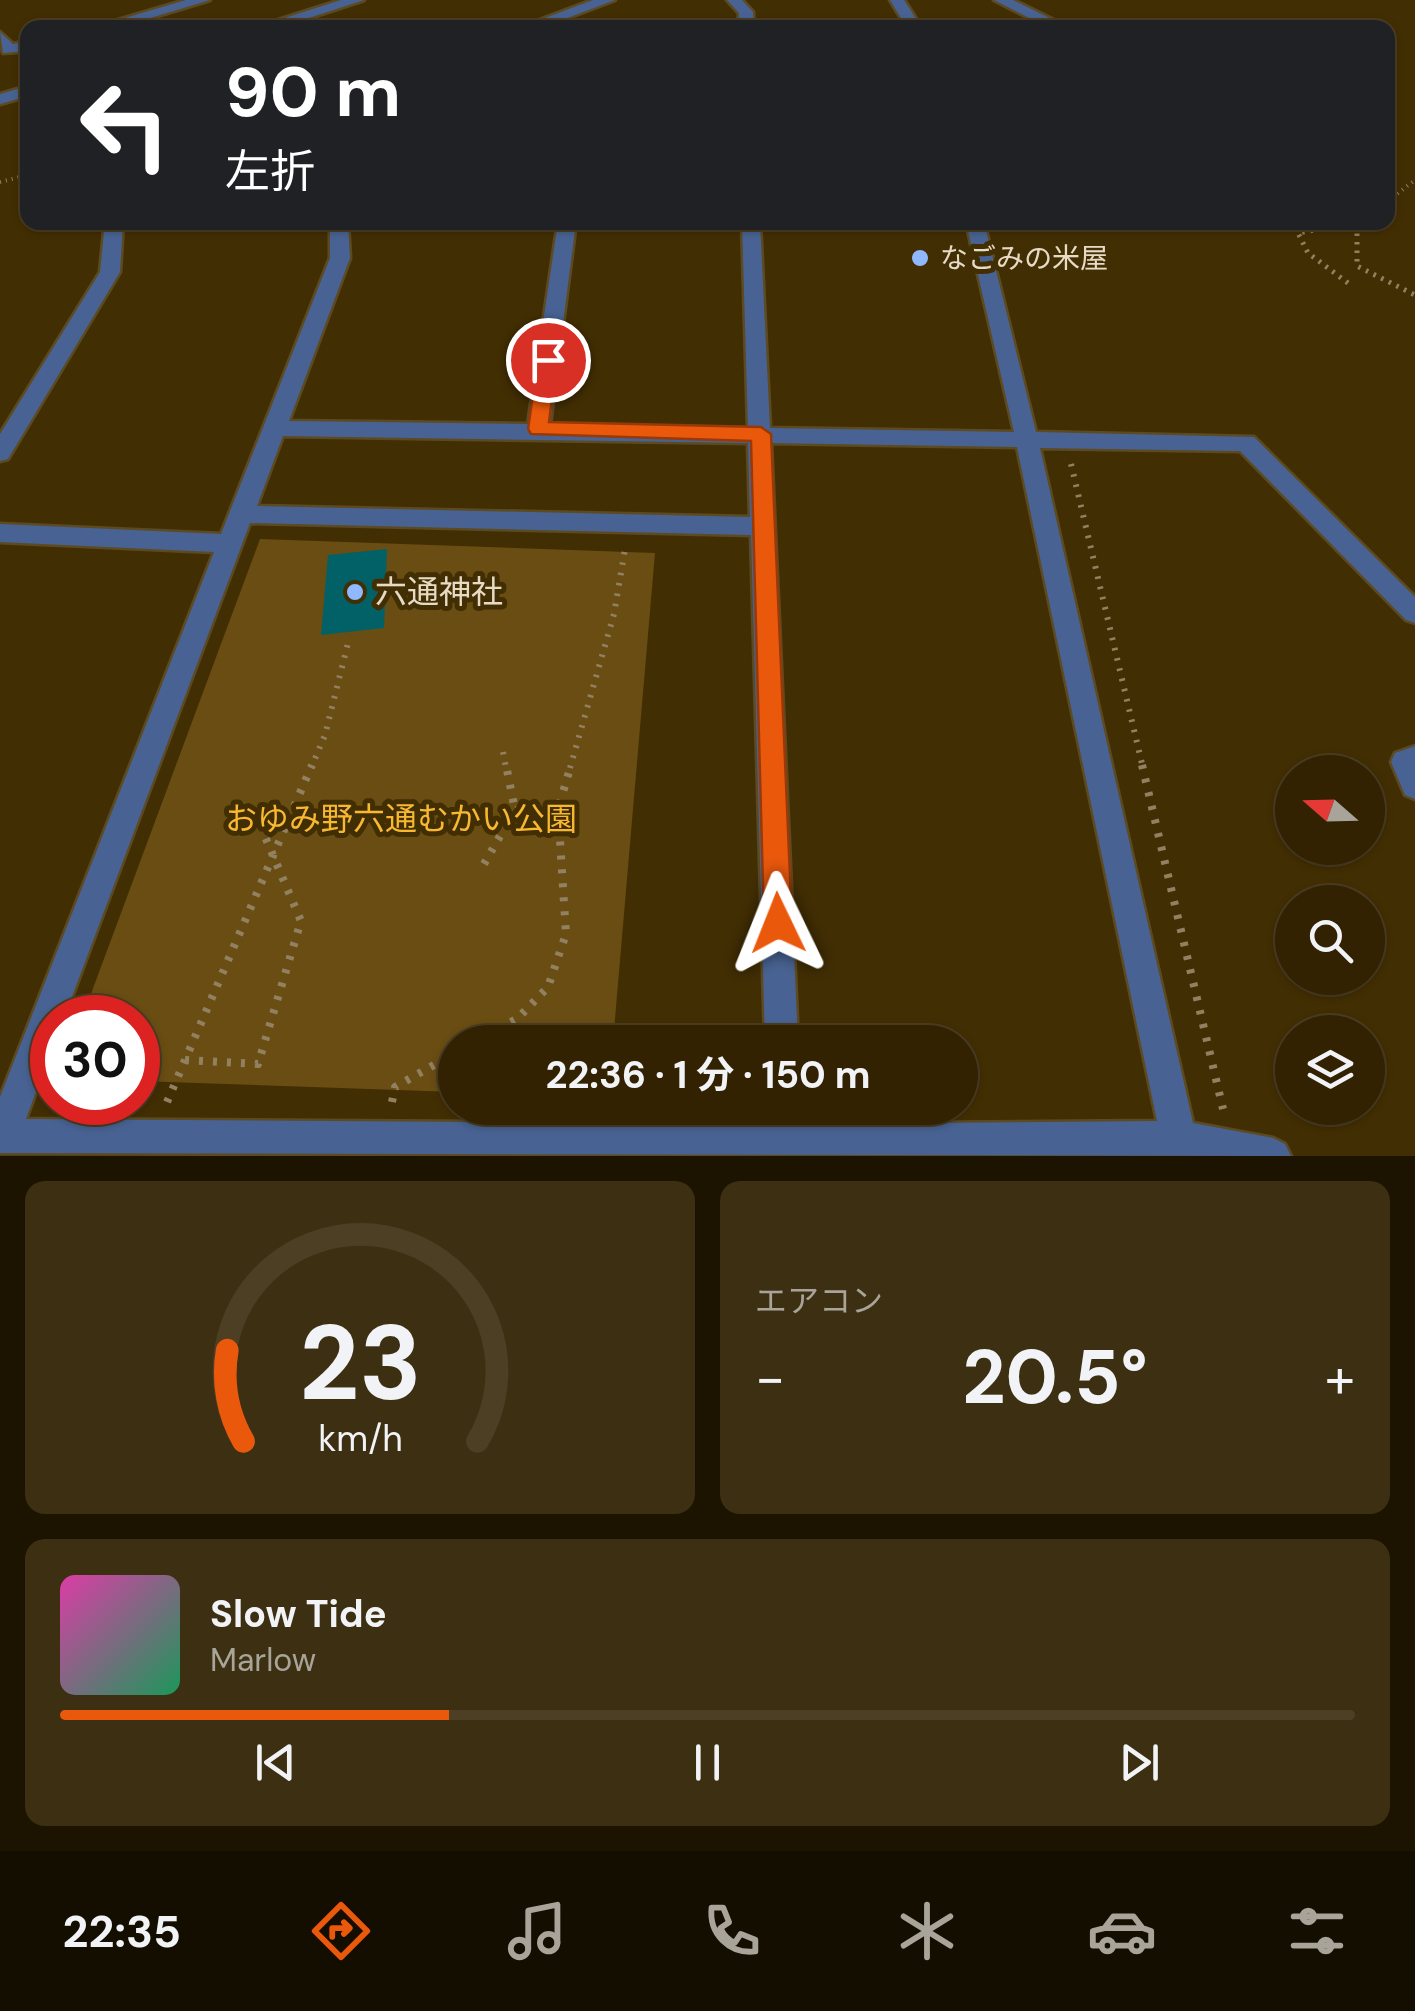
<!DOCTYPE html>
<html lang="ja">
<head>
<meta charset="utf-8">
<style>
  :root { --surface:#322202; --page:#3d2f11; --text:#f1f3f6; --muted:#a8a499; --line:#4d3f24; --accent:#ea580c }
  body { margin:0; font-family:"DM Sans","Noto Sans JP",sans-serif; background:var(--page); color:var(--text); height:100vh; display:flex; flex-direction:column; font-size:38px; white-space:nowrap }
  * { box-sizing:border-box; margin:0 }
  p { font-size:32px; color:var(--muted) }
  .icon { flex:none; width:55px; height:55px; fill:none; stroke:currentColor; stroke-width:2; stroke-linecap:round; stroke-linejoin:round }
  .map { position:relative; height:1156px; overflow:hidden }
  .sheet { display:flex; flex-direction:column; gap:25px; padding:25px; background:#1c1301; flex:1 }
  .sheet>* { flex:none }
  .top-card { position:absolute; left:20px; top:20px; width:1375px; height:210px; border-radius:20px; box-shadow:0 2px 8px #0004,0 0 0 2px var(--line); background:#202124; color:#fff; overflow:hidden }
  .needle { width:65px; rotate:290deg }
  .controls { position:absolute; left:1275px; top:755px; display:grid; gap:20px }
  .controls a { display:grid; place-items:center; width:110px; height:110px; border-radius:50%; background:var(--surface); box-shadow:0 2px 8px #0004,0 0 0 2px var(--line); font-size:50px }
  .speed { position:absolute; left:30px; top:995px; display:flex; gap:20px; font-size:50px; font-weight:700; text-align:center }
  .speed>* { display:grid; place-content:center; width:130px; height:130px; border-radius:50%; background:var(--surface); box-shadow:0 2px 8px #0004,0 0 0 2px var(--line); line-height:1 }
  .speed .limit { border:15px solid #d22; background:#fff; color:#111 }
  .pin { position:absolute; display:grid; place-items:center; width:85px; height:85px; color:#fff; margin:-42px; border:5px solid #fff; border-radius:50%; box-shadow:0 2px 10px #0007 }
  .me { position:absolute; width:110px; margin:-55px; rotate:358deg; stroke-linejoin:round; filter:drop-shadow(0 0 8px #0008) }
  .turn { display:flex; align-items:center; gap:35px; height:210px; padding:0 40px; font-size:45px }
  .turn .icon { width:130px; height:130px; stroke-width:2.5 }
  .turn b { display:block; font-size:70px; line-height:85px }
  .big { font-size:75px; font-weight:700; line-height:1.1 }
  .sheet .widget { flex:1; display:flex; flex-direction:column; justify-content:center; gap:15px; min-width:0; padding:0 35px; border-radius:20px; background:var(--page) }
  .sheet .dial { align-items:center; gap:0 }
  .dial svg { height:260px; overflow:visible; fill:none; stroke:var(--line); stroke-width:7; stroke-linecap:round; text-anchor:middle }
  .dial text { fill:var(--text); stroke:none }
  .song { display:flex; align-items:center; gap:30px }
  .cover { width:120px; height:120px; border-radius:15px; background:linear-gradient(135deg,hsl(320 70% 55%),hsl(150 70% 35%)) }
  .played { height:10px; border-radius:5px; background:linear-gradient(90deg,var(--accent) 30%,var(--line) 30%) }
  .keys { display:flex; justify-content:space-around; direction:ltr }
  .heat { display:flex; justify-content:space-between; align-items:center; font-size:55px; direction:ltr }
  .sheet .tiles { flex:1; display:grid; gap:25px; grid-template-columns:1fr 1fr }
  .widget:last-child { grid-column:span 2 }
  .trip { position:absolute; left:438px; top:1025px; width:540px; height:100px; border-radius:50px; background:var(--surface); box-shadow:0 2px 8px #0004,0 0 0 2px var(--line); font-weight:700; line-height:100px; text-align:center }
  .dock { display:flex; height:160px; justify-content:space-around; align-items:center; background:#140e01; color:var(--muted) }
  .dock .icon { width:70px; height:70px }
  .dock .on { color:var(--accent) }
  .dock b { font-size:45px; color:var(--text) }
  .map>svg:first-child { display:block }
  .green { fill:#694d13 }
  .building { fill:#026166 }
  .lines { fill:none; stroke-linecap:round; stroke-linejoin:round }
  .minor-casing { stroke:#5c4a22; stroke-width:5 }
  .path-far3 { stroke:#918161; stroke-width:4; stroke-dasharray:1 5; stroke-linecap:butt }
  .path-far2 { stroke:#918161; stroke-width:5; stroke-dasharray:2.5 6; stroke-linecap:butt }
  .path-far1 { stroke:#918161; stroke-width:6; stroke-dasharray:2.5 8; stroke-linecap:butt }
  .path { stroke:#918161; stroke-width:8; stroke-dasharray:4 10; stroke-linecap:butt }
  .minor { fill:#486393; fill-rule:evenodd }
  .route { fill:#ea580c; stroke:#983908; stroke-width:2.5 }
  .poi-dot { fill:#90b8fd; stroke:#422e03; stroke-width:4 }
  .labels { text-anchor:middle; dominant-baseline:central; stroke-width:10; stroke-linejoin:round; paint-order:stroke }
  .far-poi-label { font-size:28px; fill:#e7dbc6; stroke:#422e03; text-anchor:start }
  .poi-label { font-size:32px; fill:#e7dbc6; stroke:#422e03; text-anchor:start }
  .park-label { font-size:32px; fill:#f8b832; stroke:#422e03 }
</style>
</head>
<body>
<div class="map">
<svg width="1415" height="1156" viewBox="0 0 1415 1156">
  <rect width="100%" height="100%" fill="#422e03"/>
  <path class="green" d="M260,539L655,553L613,1042H455V1092L138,1081V1018H82Z"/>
  <path class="building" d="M387,549L384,628L321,635L328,555Z"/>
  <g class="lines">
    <defs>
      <path id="minor" d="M186,0H210L117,28H91Z
        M341,0H364L278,28H253Z
        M593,0H615L541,28H518Z
        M727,0H742L753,12L754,28H738L739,13Z
        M890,0H904L922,28H907Z
        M994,0H1013L1070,28H1049Z
        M0,32L13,44L28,41V51L3,53Z
        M28,86V96L0,104V94Z
        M105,222H123L120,272L8,459L0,461V434L100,272Z
        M330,222H348L350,258L289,421L528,424L558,222H576L550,425L748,428L742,222H760L770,428L1014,432L966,222H984L1036,432L1254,437L1415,597V623L1406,620L1240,451L1040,448L1193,1123L1273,1138L1285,1144L1291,1156L0,1153V1097L214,552L0,542V524L221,534L330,258ZM283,436L748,443L750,517L257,506ZM771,443L1017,447L1157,1121L803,1124L802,1108H768V1124L26,1119L52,1048V1018H64L250,523L751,535L765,1042H798Z
        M1415,746V799L1405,795L1391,762L1395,753Z"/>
    </defs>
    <use href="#minor" class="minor-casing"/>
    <path class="path-far3" d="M0,182L28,175
      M1388,201L1415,180"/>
    <path class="path-far2" d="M1357,225V266L1415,295
      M1348,283L1308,253L1298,233L1360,222"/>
    <path class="path-far1" d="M1071,464L1143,768
      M503,752L506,768
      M311,768L325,735L348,643
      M570,768L614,614L625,549"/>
    <path class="path" d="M1142,765L1223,1109
      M515,810L558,809
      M484,864L515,810L506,765
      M474,1042L518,1018L548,987L566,934L558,809L571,765
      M185,1060L258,1064L301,921L263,832
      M167,1102L312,765
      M392,1102L395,1087L455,1053"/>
    <use href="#minor" class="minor"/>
  </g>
  <path class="route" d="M548,354L557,360L549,422L761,427L771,434L792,923L788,933L778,937L768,933L764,923L751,441L531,434L528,429L538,360Z"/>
  <g class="poi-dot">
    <circle cx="920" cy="258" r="10"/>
    <circle cx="355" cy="592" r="10"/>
  </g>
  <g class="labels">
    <g class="far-poi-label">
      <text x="940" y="258">なごみの米屋</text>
    </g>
    <g class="poi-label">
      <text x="375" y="592">六通神社</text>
    </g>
    <g class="park-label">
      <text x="401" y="819">おゆみ野六通むかい公園</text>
    </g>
  </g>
</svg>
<div class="controls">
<a><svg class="needle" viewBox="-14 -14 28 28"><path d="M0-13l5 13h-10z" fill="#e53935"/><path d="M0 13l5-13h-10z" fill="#a8a499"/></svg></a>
<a><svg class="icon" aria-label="search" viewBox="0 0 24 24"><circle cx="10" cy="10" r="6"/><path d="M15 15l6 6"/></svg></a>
<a><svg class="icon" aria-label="layers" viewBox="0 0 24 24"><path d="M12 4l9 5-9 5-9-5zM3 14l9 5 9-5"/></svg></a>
</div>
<div class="speed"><div class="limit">30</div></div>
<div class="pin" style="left:548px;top:360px;background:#d93025"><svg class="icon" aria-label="arrive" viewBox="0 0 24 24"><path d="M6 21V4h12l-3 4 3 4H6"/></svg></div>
<svg class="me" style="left:778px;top:923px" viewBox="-20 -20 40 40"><path d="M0-17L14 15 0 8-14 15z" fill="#ea580c" stroke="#fff" stroke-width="4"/></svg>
<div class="trip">22:36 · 1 分 · 150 m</div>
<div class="top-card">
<div class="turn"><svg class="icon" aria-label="left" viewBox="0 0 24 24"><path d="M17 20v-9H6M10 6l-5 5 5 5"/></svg><div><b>90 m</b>左折</div></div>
</div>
</div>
<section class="sheet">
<div class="tiles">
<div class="widget dial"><svg viewBox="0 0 100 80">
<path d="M14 69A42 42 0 1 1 86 69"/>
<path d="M14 69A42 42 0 0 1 9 41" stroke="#ea580c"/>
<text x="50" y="56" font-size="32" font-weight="700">23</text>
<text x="50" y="72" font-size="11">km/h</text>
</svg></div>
<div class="widget"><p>エアコン</p>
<div class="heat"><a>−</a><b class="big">20.5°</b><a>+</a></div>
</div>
<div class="widget">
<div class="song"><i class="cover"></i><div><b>Slow Tide</b><p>Marlow</p></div></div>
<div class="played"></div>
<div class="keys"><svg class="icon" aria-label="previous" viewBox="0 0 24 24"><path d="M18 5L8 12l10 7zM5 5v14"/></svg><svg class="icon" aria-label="pause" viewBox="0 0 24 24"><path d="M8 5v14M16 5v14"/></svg><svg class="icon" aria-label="next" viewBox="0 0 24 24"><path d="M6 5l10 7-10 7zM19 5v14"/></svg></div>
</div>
</div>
</section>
<nav class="dock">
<b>22:35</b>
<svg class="icon on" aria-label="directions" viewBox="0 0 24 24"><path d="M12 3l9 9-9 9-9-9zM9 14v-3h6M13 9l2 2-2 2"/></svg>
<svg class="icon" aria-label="music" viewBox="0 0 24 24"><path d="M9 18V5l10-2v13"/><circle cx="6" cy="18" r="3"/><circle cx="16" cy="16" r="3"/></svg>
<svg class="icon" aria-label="phone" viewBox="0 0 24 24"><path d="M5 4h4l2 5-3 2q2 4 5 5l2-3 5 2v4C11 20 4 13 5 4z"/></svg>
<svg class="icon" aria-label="climate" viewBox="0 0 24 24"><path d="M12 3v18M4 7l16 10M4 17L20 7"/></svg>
<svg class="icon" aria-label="car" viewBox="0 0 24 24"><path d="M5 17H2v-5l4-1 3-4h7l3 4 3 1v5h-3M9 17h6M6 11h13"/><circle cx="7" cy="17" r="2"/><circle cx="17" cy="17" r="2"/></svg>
<svg class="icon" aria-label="filters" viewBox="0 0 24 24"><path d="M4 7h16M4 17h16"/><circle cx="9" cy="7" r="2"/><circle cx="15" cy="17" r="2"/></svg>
</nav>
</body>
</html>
